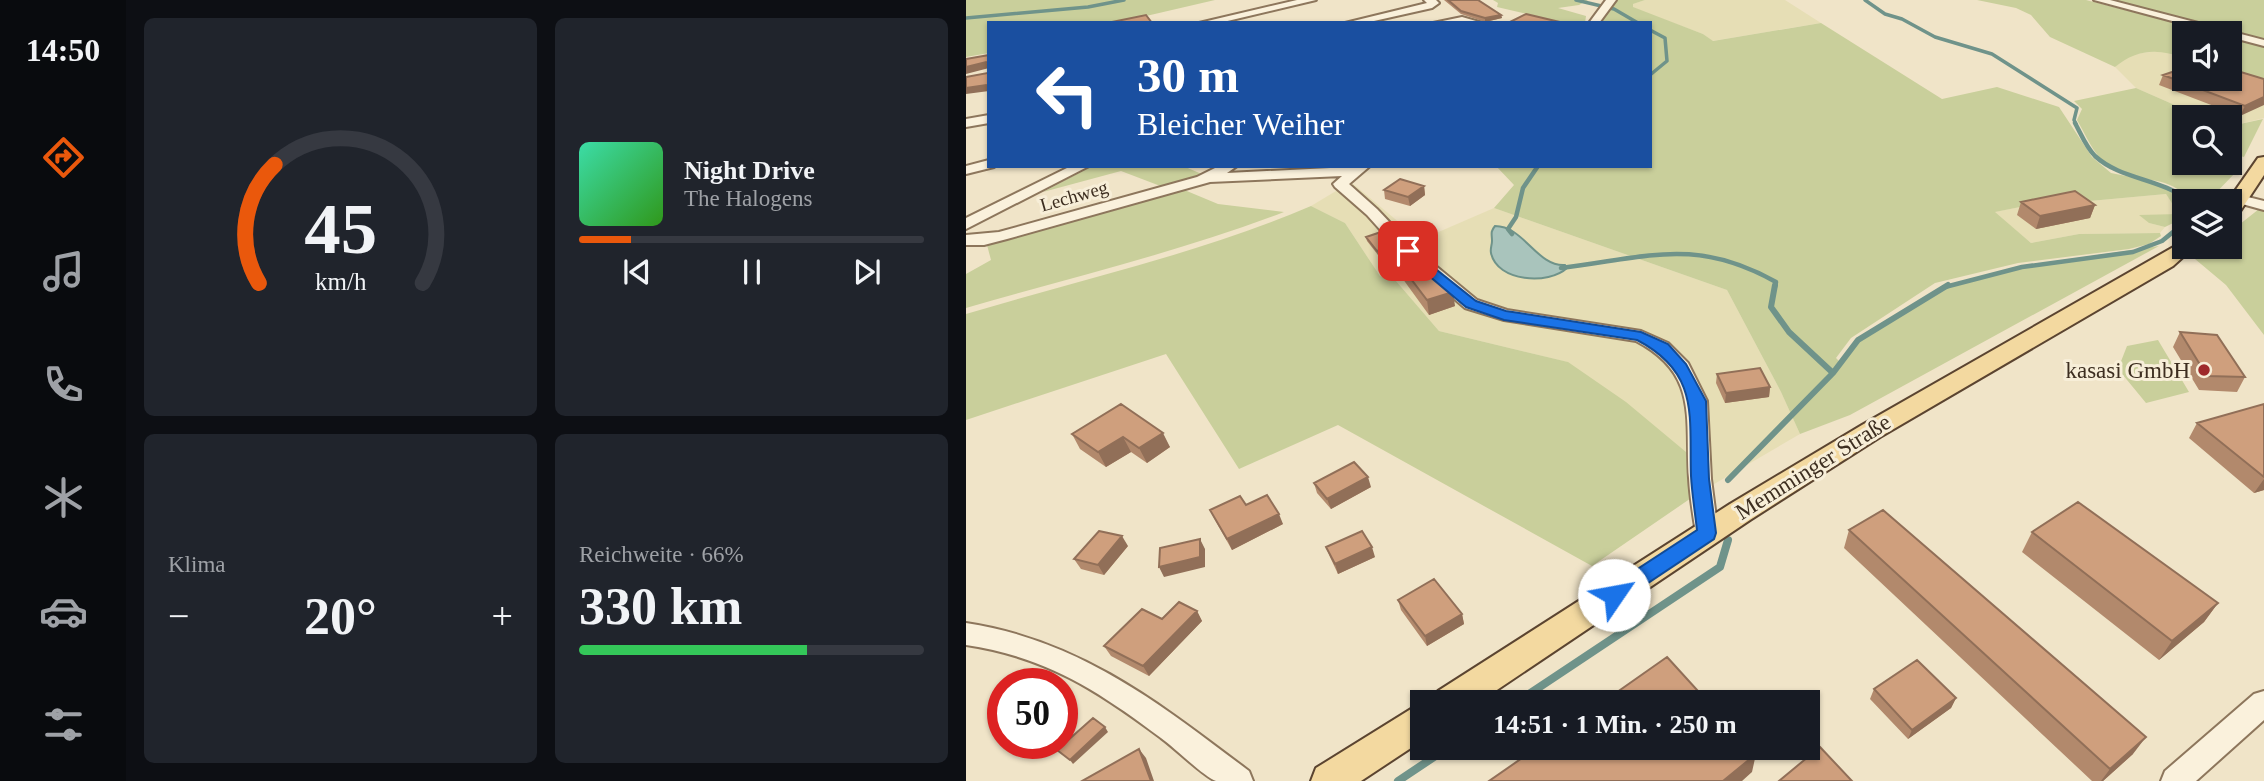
<!DOCTYPE html>
<html lang="de">
<head>
<meta charset="utf-8">
<style>
  :root { --surface:#171b24; --page:#20242c; --text:#f1f3f6; --muted:#9ea1a6; --line:#363941; --accent:#ea580c }
  body { margin:0; font-family:Georgia,serif; background:var(--page); color:var(--text); height:100vh; display:flex; flex-direction:column; font-size:26px; white-space:nowrap }
  * { box-sizing:border-box; margin:0 }
  p { font-size:23px; color:var(--muted) }
  .icon { flex:none; width:38px; height:38px; fill:none; stroke:currentColor; stroke-width:2; stroke-linecap:round; stroke-linejoin:round }
  .map { position:relative; flex:1; overflow:hidden }
  .drawer { display:flex; flex-direction:column; gap:18px; padding:18px; background:#0d0f14; width:840px }
  .drawer>* { flex:none }
  .hud { position:absolute; left:21px; top:21px; width:665px; height:147px; border-radius:0px; box-shadow:0 2px 5px #0004; background:#1a4fa0; color:#fff; overflow:hidden }
  .controls { position:absolute; left:1206px; top:21px; display:grid; gap:14px }
  .controls a { display:grid; place-items:center; width:70px; height:70px; border-radius:0px; background:var(--surface); box-shadow:0 2px 5px #0004; font-size:35px }
  .speed { position:absolute; left:21px; top:668px; display:flex; gap:14px; font-size:35px; font-weight:700; text-align:center }
  .speed>* { display:grid; place-content:center; width:91px; height:91px; border-radius:50%; background:var(--surface); box-shadow:0 2px 5px #0004; line-height:1 }
  .speed .limit { border:10px solid #d22; background:#fff; color:#111 }
  .pin { position:absolute; display:grid; place-items:center; width:60px; height:60px; color:#fff; margin:-30px; border-radius:14px; box-shadow:0 4px 10px #0006 }
  .me { position:absolute; width:77px; margin:-38px; rotate:57deg; stroke-linejoin:round; filter:drop-shadow(0 0 5px #0008) }
  .turn { display:flex; align-items:center; gap:24px; height:147px; padding:0 35px; font-size:32px }
  .turn .icon { width:91px; height:91px; stroke-width:2.5 }
  .turn b { display:block; font-size:49px; line-height:60px }
  .big { font-size:52px; font-weight:700; line-height:1.1 }
  .drawer .tile { flex:1; display:flex; flex-direction:column; justify-content:center; gap:10px; min-width:0; padding:0 24px; border-radius:10px; background:var(--page) }
  .drawer .dial { align-items:center; gap:0 }
  .dial svg { height:182px; overflow:visible; fill:none; stroke:var(--line); stroke-width:7; stroke-linecap:round; text-anchor:middle }
  .dial text { fill:var(--text); stroke:none }
  .song { display:flex; align-items:center; gap:21px }
  .cover { width:84px; height:84px; border-radius:10px; background:linear-gradient(135deg,hsl(160 70% 55%),hsl(110 70% 35%)) }
  .played { height:7px; border-radius:4px; background:linear-gradient(90deg,var(--accent) 15%,var(--line) 15%) }
  .keys { display:flex; justify-content:space-around; direction:ltr }
  .heat { display:flex; justify-content:space-between; align-items:center; font-size:38px; direction:ltr }
  .charge { height:10px; border-radius:5px; background:linear-gradient(90deg,#34c759 66%,var(--line) 0) }
  .drawer .tiles { flex:1; display:grid; gap:18px; grid-template-columns:repeat(2,1fr) }
  .trip { position:absolute; left:444px; top:690px; width:410px; height:70px; border-radius:0px; background:var(--surface); box-shadow:0 2px 5px #0004; font-weight:700; line-height:70px; text-align:center }
  main { display:flex; flex:1; min-height:0 }
  .dock { display:flex; flex-direction:column; width:126px; justify-content:space-around; align-items:center; background:#090b0e; color:var(--muted) }
  .dock .icon { width:49px; height:49px }
  .dock .active { color:var(--accent) }
  .dock b { font-size:32px; color:var(--text) }
  .map>svg:first-child { display:block }
  .farmland { fill:#e6deb5 }
  .green { fill:#c9cf9b }
  .water { fill:#a9c4bc; stroke:#6f938a; stroke-width:2 }
  .lines { fill:none; stroke-linecap:round; stroke-linejoin:round }
  .stream-far3 { stroke:#6f938a; stroke-width:3.5 }
  .stream-far2 { stroke:#6f938a; stroke-width:4.5 }
  .stream-far1 { stroke:#6f938a; stroke-width:6 }
  .stream { stroke:#6f938a; stroke-width:8 }
  .minor-casing { stroke:#8d765c; stroke-width:4 }
  .major-casing { stroke:#5b4430; stroke-width:4 }
  .minor { fill:#faf1dc; fill-rule:evenodd }
  .major { fill:#f3d9a0; fill-rule:evenodd }
  .wall { fill:#b2896c }
  .shaded-wall { fill:#916f58 }
  .building { fill:#cf9f7d; stroke:#916f58; stroke-width:2 }
  .route { fill:#1a73e8; stroke:#114b97; stroke-width:2 }
  .poi-dot { fill:#9e2a2b; stroke:#f7eed8; stroke-width:2.5 }
  .labels { text-anchor:middle; dominant-baseline:central; stroke-width:6; stroke-linejoin:round; paint-order:stroke }
  .far-street-label { font-size:19px; fill:#3d2e20; stroke:#f7eed8 }
  .poi-label { font-size:23px; fill:#3d2e20; stroke:#f7eed8; text-anchor:end }
  .street-label { font-size:23px; fill:#3d2e20; stroke:#f7eed8 }
</style>
</head>
<body>
<main>
<nav class="dock">
<b>14:50</b>
<svg class="icon active" aria-label="directions" viewBox="0 0 24 24"><path d="M12 3l9 9-9 9-9-9zM9 14v-3h6M13 9l2 2-2 2"/></svg>
<svg class="icon" aria-label="music" viewBox="0 0 24 24"><path d="M9 18V5l10-2v13"/><circle cx="6" cy="18" r="3"/><circle cx="16" cy="16" r="3"/></svg>
<svg class="icon" aria-label="phone" viewBox="0 0 24 24"><path d="M5 4h4l2 5-3 2q2 4 5 5l2-3 5 2v4C11 20 4 13 5 4z"/></svg>
<svg class="icon" aria-label="climate" viewBox="0 0 24 24"><path d="M12 3v18M4 7l16 10M4 17L20 7"/></svg>
<svg class="icon" aria-label="car" viewBox="0 0 24 24"><path d="M5 17H2v-5l4-1 3-4h7l3 4 3 1v5h-3M9 17h6M6 11h13"/><circle cx="7" cy="17" r="2"/><circle cx="17" cy="17" r="2"/></svg>
<svg class="icon" aria-label="filters" viewBox="0 0 24 24"><path d="M4 7h16M4 17h16"/><circle cx="9" cy="7" r="2"/><circle cx="15" cy="17" r="2"/></svg>
</nav>
<section class="drawer">
<div class="tiles">
<div class="tile dial"><svg viewBox="0 0 100 80">
<path d="M14 69A42 42 0 1 1 86 69"/>
<path d="M14 69A42 42 0 0 1 21 17" stroke="#ea580c"/>
<text x="50" y="56" font-size="32" font-weight="700">45</text>
<text x="50" y="72" font-size="11">km/h</text>
</svg></div>
<div class="tile">
<div class="song"><i class="cover"></i><div><b>Night Drive</b><p>The Halogens</p></div></div>
<div class="played"></div>
<div class="keys"><svg class="icon" aria-label="previous" viewBox="0 0 24 24"><path d="M18 5L8 12l10 7zM5 5v14"/></svg><svg class="icon" aria-label="pause" viewBox="0 0 24 24"><path d="M8 5v14M16 5v14"/></svg><svg class="icon" aria-label="next" viewBox="0 0 24 24"><path d="M6 5l10 7-10 7zM19 5v14"/></svg></div>
</div>
<div class="tile"><p>Klima</p>
<div class="heat"><a>−</a><b class="big">20°</b><a>+</a></div>
</div>
<div class="tile"><p>Reichweite · 66%</p><b class="big">330 km</b><div class="charge"></div></div>
</div>
</section>
<div class="map">
<svg width="1298" height="781" viewBox="0 0 1298 781">
  <rect width="100%" height="100%" fill="#f0e4c8"/>
  <path class="farmland" d="M679,0H819L855,23L746,41L737,34L667,8L666,4Z
    M1199,50L1218,58V79H1264V65L1286,79L1298,83V118L1274,124L1264,123V117H1236L1170,88L1149,67L1162,55Z
    M385,182L454,240L528,208L761,290L815,392L834,434L731,494L601,362L473,331L430,281L414,276L379,223L345,206Z
    M1200,194L1214,214L1183,223L1199,227L1194,233L1113,234L1065,243L1028,212L1105,197L1113,202Z"/>
  <path class="green" d="M0,0H249L150,23H23V53L0,57V18L31,15L0,17Z
    M527,0H622L613,5L592,8L620,16L619,23H600L531,7L532,3Z
    M650,0H679L667,4V7L737,34L747,41L855,23L976,99L1031,87L1093,107L1126,157L1145,173L1190,182L1206,189L1220,201H1218C1218,218 1214,220 1199,227L1183,223L1173,215L1213,214L1200,194L1113,202L1105,197L1029,212L1065,243L1113,234L1194,233L1195,236L1183,244L1163,249L1052,263L969,283L885,338L870,358L875,363L893,341L975,287L1056,266L1193,246L884,415L834,434L815,392L761,290L528,208L548,185L530,166H684V23H633Z
    M1011,0H1120L1249,33H1218V58C1193,48 1170,49 1149,67L1084,37L1065,15L1050,8Z
    M1142,0H1298V39Z
    M1268,38L1298,47V83L1286,79L1264,65V41Z
    M1170,88L1236,117H1218V163H1238L1270,172L1242,201H1225C1202,174 1179,184 1151,171C1131,163 1121,137 1111,120L1116,109L1108,101Z
    M1297,119L1278,157L1264,153L1267,147L1264,146V123L1274,124Z
    M126,166H217L238,175L197,187L155,171L77,192Z
    M216,189L252,204L318,212C214,252 106,277 0,308V274L25,260L21,245Z
    M345,206L379,223L414,276L430,281L473,331L602,362L660,402L726,457L731,494L626,566L372,425L273,469L200,354L0,420V314C116,279 233,254 345,206Z
    M1293,209L1298,210V335L1260,285L1229,259L1245,247H1264V232Z
    M1192,340L1223,392L1180,403L1152,369L1161,346Z"/>
  <path class="water" d="M529,226C558,226 571,267 599,265L601,268C583,285 531,282 525,253C524,249 526,245 526,241C526,234 524,232 529,226Z"/>
  <g class="lines">
    <path class="stream-far3" d="M610,0L648,9L672,23
      M899,0L919,14L936,19L969,37L1026,54L1111,108L1108,120L1110,124
      M0,18L122,7L158,0
      M684,30L699,38L701,61L684,75"/>
    <path class="stream-far2" d="M1109,123C1115,134 1120,147 1129,156C1155,180 1195,178 1223,201
      M546,234L542,229L550,217L557,188L572,166
      M595,268C680,258 728,236 810,282L809,287
      M979,287L1056,267L1167,252L1196,241L1218,223"/>
    <path class="stream-far1" d="M867,373L892,340L982,285
      M762,480L867,373L823,332L805,307L809,285"/>
    <path class="stream" d="M551,702L754,567L762,540
      M432,781L483,747"/>
    <defs>
      <path id="minor" d="M331,0H350L253,23H233Z
        M458,0H470L473,3L466,8L399,23H379L461,3Z
        M640,0H650L633,23H623Z
        M1128,0H1144L1298,40V46L1264,37V33H1251Z
        M496,17L517,23H467Z
        M23,115V123L0,127V119Z
        M23,160V166L28,167L0,174V166Z
        M105,166H123L0,229V218Z
        M253,166H271L261,173L404,166L383,184L411,209L448,248L511,300L541,310L675,331L702,343L722,363L741,401L745,479L752,533L749,539L741,542L733,539L730,533C727,515 724,497 723,478C719,418 733,374 670,341L538,320L499,308L436,254L401,215L369,187L367,184L376,176L244,182L41,239L18,245H0V235L33,232L231,177Z
        M1274,195L1298,201V210L1269,202L1267,199L1269,196Z
        M0,623C114,640 194,704 283,771L287,781C277,781 260,781 250,781C238,777 208,747 195,738C131,690 80,657 0,645Z
        M1298,691V720L1230,781H1195L1199,771L1288,694Z"/>
      <path id="major" d="M1298,157V175L1271,216L1264,218L1262,201L1292,158Z
        M1218,241V247H1228L1207,266L914,437L784,520L513,702H467L472,691L764,504L896,425Z
        M457,704V740L395,781H345L350,768L445,709Z"/>
    </defs>
    <use href="#minor" class="minor-casing"/>
    <use href="#major" class="major-casing"/>
    <use href="#minor" class="minor"/>
    <use href="#major" class="major"/>
  </g>
  <path class="wall" d="M478,0H512L535,15L536,18L519,22L495,14Z
    M1271,69L1270,70L1298,79L1274,116L1193,85L1197,75Z
    M458,186L459,195L444,206L419,199L418,190Z
    M1055,202L1129,205L1124,218L1070,229L1051,215Z
    M400,237L427,249L489,306L463,315L426,264L423,252L412,255L401,241Z
    M1214,332L1279,377L1271,392L1233,390L1207,347Z
    M751,374L804,387L803,397L759,403L750,383Z
    M155,404L204,447L181,463L165,452L140,467L114,449L106,434Z
    M1298,404V490L1288,493L1223,438L1231,423Z
    M348,483L405,487L365,509L351,493Z
    M280,505L317,524L266,550L249,520L244,510Z
    M883,530L1167,754L1137,781H1126L878,548Z
    M1066,532L1252,603L1238,622L1193,660L1056,552Z
    M162,546L138,575L115,569L108,559Z
    M360,547L409,557L372,574L364,557Z
    M432,600L496,614L498,624L461,646L435,610Z
    M231,611L236,621L183,676L145,656L138,646L196,619Z
    M908,689L990,698L985,708L942,739L904,699Z"/>
  <path class="shaded-wall" d="M535,15L536,18L519,22V18Z
    M20,62L23,68L0,74V67Z
    M20,85L23,91L0,94V88Z
    M1298,97V105L1274,116L1279,106Z
    M458,186L459,195L444,206L442,197Z
    M1129,205L1124,218L1070,229L1074,216Z
    M427,246L428,251L412,255L411,251Z
    M487,292L489,306L463,315L461,300Z
    M804,387L803,397L759,403L760,393Z
    M197,433L204,447L181,463L173,448Z
    M157,437L165,452L140,467L132,452Z
    M402,477L405,487L365,509L361,499Z
    M1298,479V490L1288,493Z
    M313,514L317,524L266,550L261,539Z
    M156,536L162,546L138,575L132,565Z
    M234,539L239,549V567L198,577L193,567Z
    M406,547L409,557L372,574L369,564Z
    M1252,603L1238,622L1193,660L1206,641Z
    M231,611L236,621L183,676L177,666Z
    M496,614L498,624L461,646L459,636Z
    M990,698L985,708L942,739L946,730Z
    M139,727L142,732L107,764L104,760Z
    M1180,737L1167,754L1137,781H1135L1144,769Z
    M173,749L180,758L188,781H185Z
    M790,754L786,772L776,781H757Z"/>
  <path class="building" d="M482,0H512L535,15L519,18L495,11Z
    M560,14L598,23H542Z
    M180,15L186,23H141Z
    M23,55V65L20,62L0,67V59Z
    M23,65V91L20,85L0,88V77L22,73Z
    M1264,66L1271,69L1268,70L1298,79V97L1279,106L1197,75L1218,68V79H1264Z
    M434,179L458,186L442,197L418,190Z
    M1109,191L1129,205L1074,216L1055,202Z
    M415,232L427,246L411,251L400,237Z
    M437,246L487,292L461,300L423,250Z
    M1214,332L1251,335L1279,377L1241,376Z
    M794,368L804,387L760,393L751,374Z
    M155,404L197,433L173,448L157,437L132,452L106,434Z
    M1298,404V477L1231,423Z
    M388,462L402,477L361,499L348,483Z
    M301,495L313,514L261,539L244,510L274,496L280,505Z
    M1112,502L1252,603L1206,641L1066,532Z
    M917,510L1180,737L1144,769L883,530Z
    M133,531L156,536L132,565L108,559Z
    M396,531L406,547L369,564L360,547Z
    M234,539V557L193,567L194,548Z
    M468,579L496,614L459,636L432,600Z
    M213,602L231,611L177,666L138,646L176,609L196,619Z
    M701,657L742,702H637Z
    M951,660L990,698L946,730L908,689Z
    M127,718L139,727L104,760L91,750Z
    M572,747H784L790,754L757,781H523Z
    M854,747L886,781H813Z
    M173,749L185,781H116Z"/>
  <path class="route" d="M442,247L510,301L540,311L675,332L702,344L720,364L740,401L743,479L750,533L748,539L655,601L648,603L641,601L638,595L641,589L731,530C729,512 726,494 725,476C723,416 734,373 671,340L538,320L500,307L437,254L436,251Z"/>
  <circle class="poi-dot" cx="1238" cy="370" r="7"/>
  <g class="labels">
    <g class="far-street-label">
      <text transform="translate(108 196) rotate(-16)">Lechweg</text>
    </g>
    <g class="poi-label">
      <text x="1224" y="370">kasasi GmbH</text>
    </g>
    <g class="street-label">
      <text transform="translate(847 467) rotate(-32)">Memminger Straße</text>
    </g>
  </g>
</svg>
<div class="controls">
<a><svg class="icon" aria-label="sound" viewBox="0 0 24 24"><path d="M4 9h4l5-4v14l-5-4H4zM17 9q2 3 0 6"/></svg></a>
<a><svg class="icon" aria-label="search" viewBox="0 0 24 24"><circle cx="10" cy="10" r="6"/><path d="M15 15l6 6"/></svg></a>
<a><svg class="icon" aria-label="layers" viewBox="0 0 24 24"><path d="M12 4l9 5-9 5-9-5zM3 14l9 5 9-5"/></svg></a>
</div>
<div class="speed"><div class="limit">50</div></div>
<div class="pin" style="left:442px;top:251px;background:#d93025"><svg class="icon" aria-label="arrive" viewBox="0 0 24 24"><path d="M6 21V4h12l-3 4 3 4H6"/></svg></div>
<svg class="me" style="left:648px;top:595px" viewBox="-20 -20 40 40"><circle r="19" fill="#fff"/><path d="M0-13L10 11 0 6-10 11z" fill="#1a73e8"/></svg>
<div class="trip">14:51 · 1 Min. · 250 m</div>
<div class="hud">
<div class="turn"><svg class="icon" aria-label="left" viewBox="0 0 24 24"><path d="M17 20v-9H6M10 6l-5 5 5 5"/></svg><div><b>30 m</b>Bleicher Weiher</div></div>
</div>
</div>
</main>
</body>
</html>
